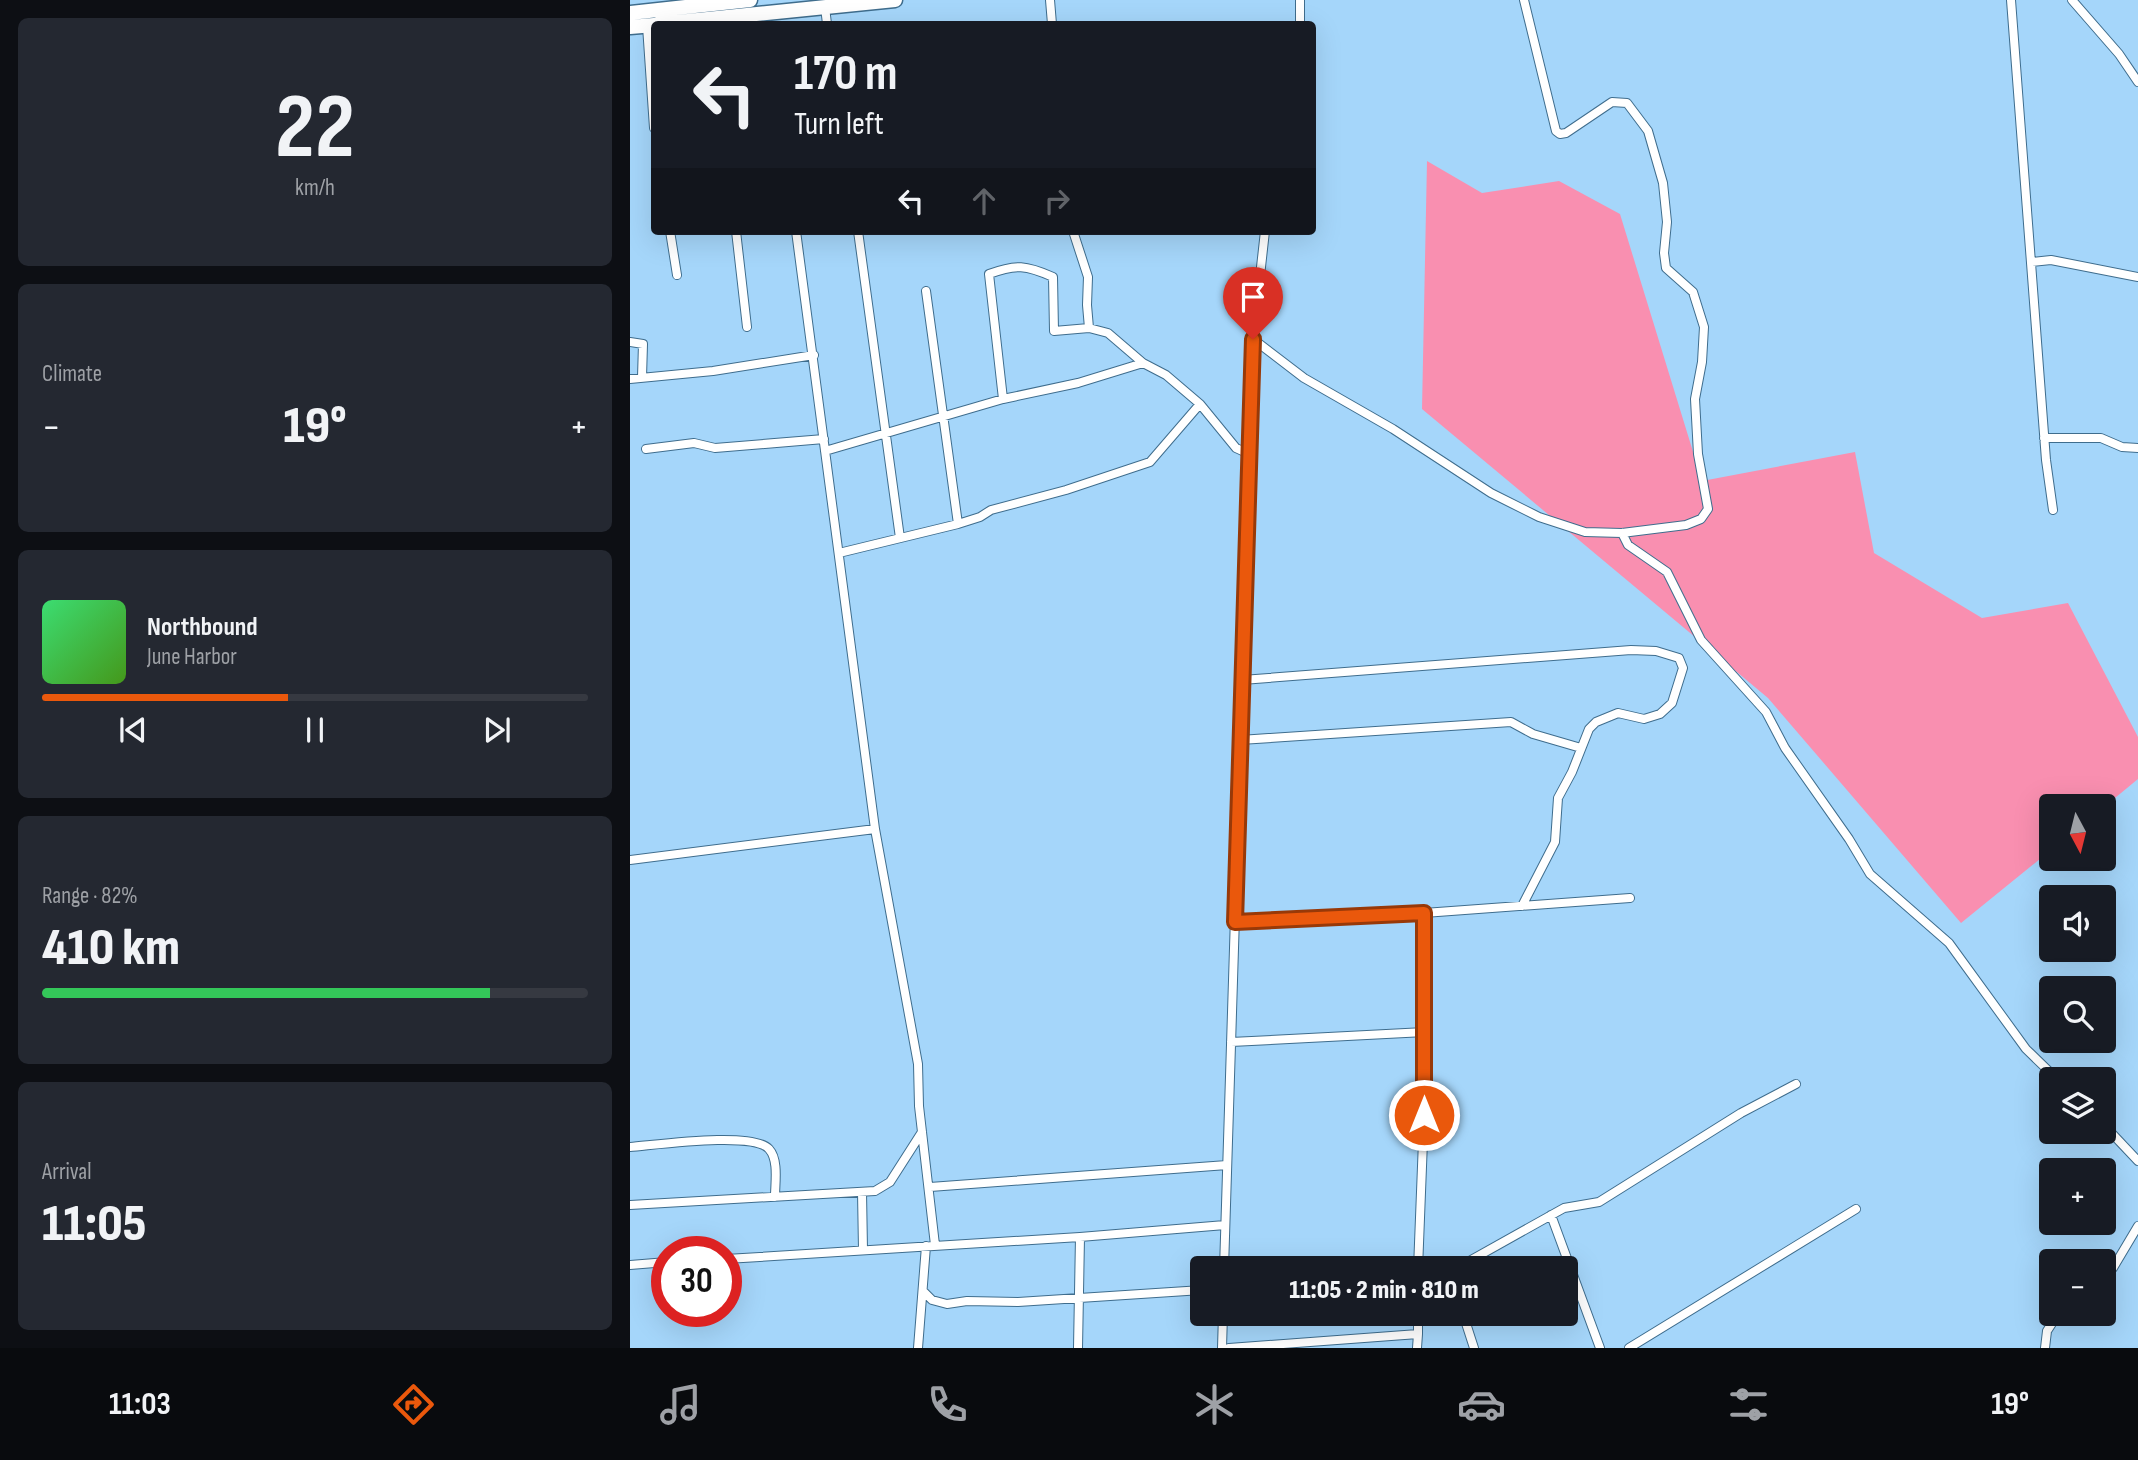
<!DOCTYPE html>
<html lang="en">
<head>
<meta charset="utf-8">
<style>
  :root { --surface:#171b24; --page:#242831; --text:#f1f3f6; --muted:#9ea1a6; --line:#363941; --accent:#ea580c }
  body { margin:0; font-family:"Sofia Sans Condensed",sans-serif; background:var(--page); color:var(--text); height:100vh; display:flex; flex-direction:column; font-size:26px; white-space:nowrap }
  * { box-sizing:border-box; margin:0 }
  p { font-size:23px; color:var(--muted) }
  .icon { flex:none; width:38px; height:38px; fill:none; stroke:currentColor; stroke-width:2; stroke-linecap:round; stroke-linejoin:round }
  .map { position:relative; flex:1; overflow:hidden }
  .sheet { display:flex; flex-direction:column; gap:18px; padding:18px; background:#0d0f14; width:630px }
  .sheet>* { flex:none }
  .banner { position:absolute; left:21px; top:21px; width:665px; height:214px; border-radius:7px; box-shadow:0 7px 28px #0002; background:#171b24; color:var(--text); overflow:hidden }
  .needle { width:46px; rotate:173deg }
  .tools { position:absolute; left:1409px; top:794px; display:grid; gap:14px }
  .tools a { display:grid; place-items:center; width:77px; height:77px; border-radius:7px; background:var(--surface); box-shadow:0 7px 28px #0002; font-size:35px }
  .speed { position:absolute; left:21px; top:1236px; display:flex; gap:14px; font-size:35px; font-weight:700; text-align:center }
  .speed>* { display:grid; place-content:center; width:91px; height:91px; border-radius:50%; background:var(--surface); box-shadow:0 7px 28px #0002; line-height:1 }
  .speed .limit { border:10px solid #d22; background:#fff; color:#111 }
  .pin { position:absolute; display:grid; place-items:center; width:60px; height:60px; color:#fff; margin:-72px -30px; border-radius:50% 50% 50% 0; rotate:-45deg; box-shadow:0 0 7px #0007 }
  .pin .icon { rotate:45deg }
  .me { position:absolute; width:77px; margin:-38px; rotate:0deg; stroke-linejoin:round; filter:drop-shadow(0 0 5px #0008) }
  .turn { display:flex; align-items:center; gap:24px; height:147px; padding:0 28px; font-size:32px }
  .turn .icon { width:91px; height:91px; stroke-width:2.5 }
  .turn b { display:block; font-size:49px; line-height:60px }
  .lanes { display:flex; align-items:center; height:66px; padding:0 28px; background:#0003; justify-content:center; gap:35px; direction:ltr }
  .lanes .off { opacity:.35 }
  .big { font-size:52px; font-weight:800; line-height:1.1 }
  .sheet .widget { flex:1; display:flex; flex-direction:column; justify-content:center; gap:10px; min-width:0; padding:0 24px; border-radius:10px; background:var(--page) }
  .sheet .dial { align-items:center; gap:0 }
  .dial b { font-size:91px; line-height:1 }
  .song { display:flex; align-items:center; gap:21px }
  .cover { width:84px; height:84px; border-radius:10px; background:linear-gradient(135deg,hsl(140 70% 55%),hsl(100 70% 35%)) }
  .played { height:7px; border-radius:4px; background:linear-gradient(90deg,var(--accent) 45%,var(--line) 45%) }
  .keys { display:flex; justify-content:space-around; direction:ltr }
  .heat { display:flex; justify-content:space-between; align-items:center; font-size:38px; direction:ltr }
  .charge { height:10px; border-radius:5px; background:linear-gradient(90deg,#34c759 82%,var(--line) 0) }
  .trip { position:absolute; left:560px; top:1256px; width:388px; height:70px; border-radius:7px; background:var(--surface); box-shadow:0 7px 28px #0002; font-weight:800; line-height:70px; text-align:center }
  .menu { display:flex; height:112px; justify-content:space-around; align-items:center; background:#090b0e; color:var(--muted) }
  .menu .icon { width:49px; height:49px }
  .menu .current { color:var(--accent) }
  .menu b { font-size:32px; color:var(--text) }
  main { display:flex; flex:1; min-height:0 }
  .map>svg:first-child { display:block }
  .green { fill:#f98fb0 }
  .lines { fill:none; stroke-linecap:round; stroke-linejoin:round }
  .street-casing { stroke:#3f6d8d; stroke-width:10 }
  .highway-casing { stroke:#3f6d8d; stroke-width:17 }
  .street { stroke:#fff; stroke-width:8 }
  .highway { stroke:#fff; stroke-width:14 }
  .route-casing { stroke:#983908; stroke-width:18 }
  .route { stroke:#ea580c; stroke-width:12 }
</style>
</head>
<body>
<main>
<section class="sheet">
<div class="widget dial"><b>22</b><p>km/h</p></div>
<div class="widget"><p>Climate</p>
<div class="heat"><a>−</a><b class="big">19°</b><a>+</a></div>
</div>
<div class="widget">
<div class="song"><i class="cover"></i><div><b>Northbound</b><p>June Harbor</p></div></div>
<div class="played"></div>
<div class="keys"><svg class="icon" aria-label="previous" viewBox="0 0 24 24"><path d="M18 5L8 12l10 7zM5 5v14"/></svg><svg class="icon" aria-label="pause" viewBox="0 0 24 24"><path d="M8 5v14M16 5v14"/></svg><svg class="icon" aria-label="next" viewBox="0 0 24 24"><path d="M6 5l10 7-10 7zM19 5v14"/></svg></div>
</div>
<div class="widget"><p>Range · 82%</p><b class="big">410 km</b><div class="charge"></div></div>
<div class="widget"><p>Arrival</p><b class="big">11:05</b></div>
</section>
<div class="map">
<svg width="1508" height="1348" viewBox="0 0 1508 1348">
  <rect width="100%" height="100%" fill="#a5d6fa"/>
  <path class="green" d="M797,161L852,193L929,181L990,214L1072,481L1225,452L1244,553L1352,618L1438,603L1508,737V779L1474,807H1421V850L1331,923L1138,698L792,409Z"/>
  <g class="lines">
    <defs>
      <path id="street" d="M420,0L422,24
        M670,0V24
        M1381,0L1416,460L1423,510
        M1442,0L1489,54L1508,82
        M195,7L197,24
        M17,26L24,128
        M40,231L47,275
        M106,231L117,327
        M166,231L245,829L288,1064L289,1106L305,1245
        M228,231L270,538
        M443,231L458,277L457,305L459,328
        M1401,262L1421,260L1508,277
        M296,291L328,524
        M623,339L674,378L763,429L861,493L909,517L955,532L992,533L1056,525L1071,519L1078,509L1068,454L1065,399L1072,362L1074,327L1063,292L1036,268L1034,253L1037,222L1033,183L1018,131L997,103L982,102L936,133L930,134L926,131L894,0
        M0,342L13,344L12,377
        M0,379L83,371L184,355
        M373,399L359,274C386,264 396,265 423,277L424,331L459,328L478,333L513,363L536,375L570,404L606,448L619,454
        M1414,438H1471L1492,447L1508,448
        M16,449L64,443L85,448L194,439
        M195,451L373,399L448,383L513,363
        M992,533L998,545L1037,572L1071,640L1136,712L1155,748L1219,839L1240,874L1319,943L1396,1049L1428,1080
        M209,553L328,524L350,517L361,510L436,490L520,462L570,404
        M612,680L1001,650L1026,651L1049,658L1053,668L1042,703L1030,714L1014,719L988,713L966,722L959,729L942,772L928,798L925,842L892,906
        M610,740L881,722L903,734L951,748
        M0,860L245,829
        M605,922L794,913L1000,898
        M601,1042L795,1032
        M1474,1125L1508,1161
        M0,1147C26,1145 123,1131 139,1149C149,1160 145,1183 145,1197
        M300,1187L597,1165
        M232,1192L233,1250
        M0,1205L245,1191L260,1182L292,1132
        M921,1215L970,1348
        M96,1259L450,1237L595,1225
        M0,1265L37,1262
        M594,1269L623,339L635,231
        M788,1269L794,1115V913
        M825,1269L934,1208L969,1202L1111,1113L1166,1084
        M1474,1276L1483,1268L1508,1226
        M293,1291L302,1300L317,1304L337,1301L388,1302L572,1290
        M833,1314L844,1348
        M788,1334V1314
        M288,1348L296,1246
        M448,1348L450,1237
        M592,1348L593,1314
        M599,1348L788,1334L787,1348
        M999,1348L1226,1209
        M1415,1348L1417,1331L1428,1314"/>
      <path id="highway" d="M0,13L120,0
        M28,24L265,0
        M0,27L24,25"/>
    </defs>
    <use href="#street" class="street-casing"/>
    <use href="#highway" class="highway-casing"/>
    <use href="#street" class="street"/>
    <use href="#highway" class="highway"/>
  </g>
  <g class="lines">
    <defs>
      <path id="route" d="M623,339L605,922L794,913V1115"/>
    </defs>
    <use href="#route" class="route-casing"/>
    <use href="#route" class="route"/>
  </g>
</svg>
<div class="tools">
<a><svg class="needle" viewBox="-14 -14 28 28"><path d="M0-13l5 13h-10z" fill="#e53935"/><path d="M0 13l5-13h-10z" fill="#9ea1a6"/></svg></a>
<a><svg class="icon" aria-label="sound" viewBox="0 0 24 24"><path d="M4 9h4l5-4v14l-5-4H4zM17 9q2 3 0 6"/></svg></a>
<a><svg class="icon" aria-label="search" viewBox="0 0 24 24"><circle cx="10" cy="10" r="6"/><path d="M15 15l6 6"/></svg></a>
<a><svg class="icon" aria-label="layers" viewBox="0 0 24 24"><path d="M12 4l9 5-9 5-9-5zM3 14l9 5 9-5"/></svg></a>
<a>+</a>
<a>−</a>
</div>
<div class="speed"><div class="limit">30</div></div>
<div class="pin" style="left:623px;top:339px;background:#d93025"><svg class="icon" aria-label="arrive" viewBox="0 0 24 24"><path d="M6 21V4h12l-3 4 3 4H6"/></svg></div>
<svg class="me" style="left:794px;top:1115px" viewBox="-20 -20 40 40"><circle r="17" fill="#ea580c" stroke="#fff" stroke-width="3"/><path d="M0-11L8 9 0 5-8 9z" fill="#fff"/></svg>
<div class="trip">11:05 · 2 min · 810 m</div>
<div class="banner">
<div class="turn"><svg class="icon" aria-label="left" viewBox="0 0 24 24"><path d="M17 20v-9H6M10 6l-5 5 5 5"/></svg><div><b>170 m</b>Turn left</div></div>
<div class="lanes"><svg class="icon" aria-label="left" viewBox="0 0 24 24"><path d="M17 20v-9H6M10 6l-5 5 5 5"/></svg><svg class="icon off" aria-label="ahead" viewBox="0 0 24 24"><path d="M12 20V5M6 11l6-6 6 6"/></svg><svg class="icon off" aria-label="right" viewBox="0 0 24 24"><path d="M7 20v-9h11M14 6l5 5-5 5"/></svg></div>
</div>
</div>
</main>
<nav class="menu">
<b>11:03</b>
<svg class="icon current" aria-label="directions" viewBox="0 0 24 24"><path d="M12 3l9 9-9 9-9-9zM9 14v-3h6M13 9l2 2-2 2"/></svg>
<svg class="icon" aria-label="music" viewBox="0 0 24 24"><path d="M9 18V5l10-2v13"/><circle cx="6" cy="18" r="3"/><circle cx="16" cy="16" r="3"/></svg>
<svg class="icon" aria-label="phone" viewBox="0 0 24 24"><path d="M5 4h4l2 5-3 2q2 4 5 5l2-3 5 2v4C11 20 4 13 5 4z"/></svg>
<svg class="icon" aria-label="climate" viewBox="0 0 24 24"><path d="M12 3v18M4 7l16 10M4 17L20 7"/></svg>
<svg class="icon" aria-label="car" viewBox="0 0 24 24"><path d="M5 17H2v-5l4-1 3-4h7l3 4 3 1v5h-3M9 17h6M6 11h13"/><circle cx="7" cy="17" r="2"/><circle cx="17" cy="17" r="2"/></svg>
<svg class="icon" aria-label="filters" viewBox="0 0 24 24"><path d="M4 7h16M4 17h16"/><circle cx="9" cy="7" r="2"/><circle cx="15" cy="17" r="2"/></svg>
<b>19°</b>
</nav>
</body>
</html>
